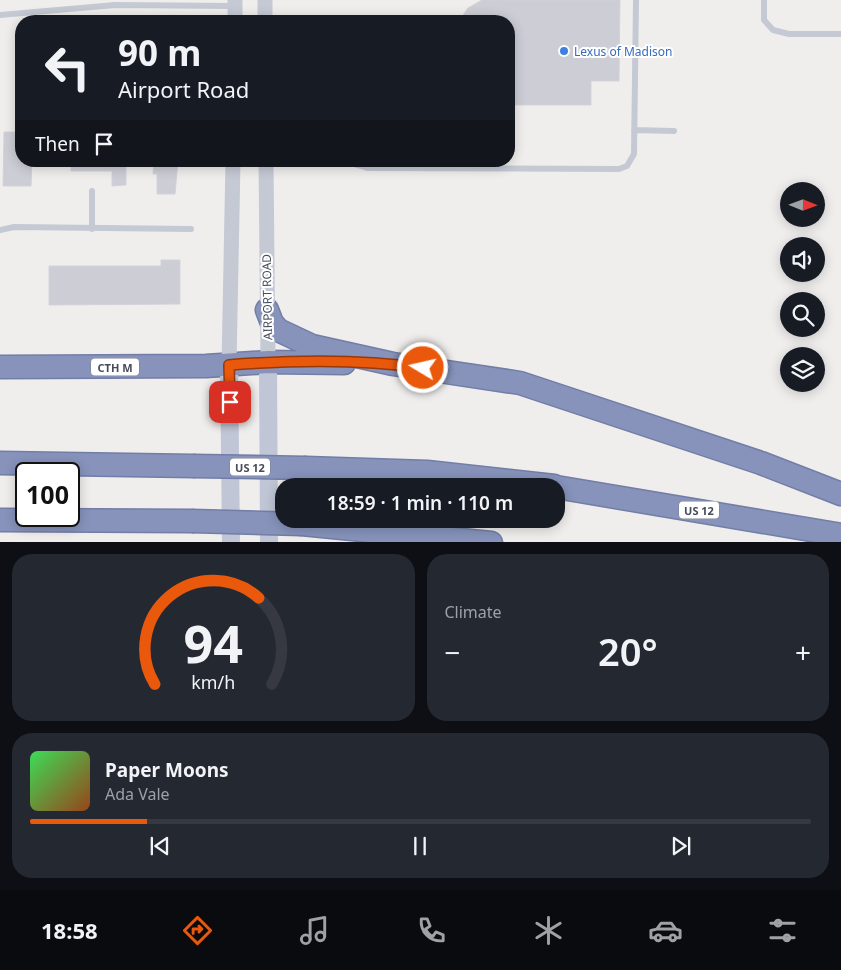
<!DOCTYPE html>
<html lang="en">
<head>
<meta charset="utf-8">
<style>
  :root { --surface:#171b24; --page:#242831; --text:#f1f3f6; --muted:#9ea1a6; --line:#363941; --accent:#ea580c }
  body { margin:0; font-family:"Noto Sans",sans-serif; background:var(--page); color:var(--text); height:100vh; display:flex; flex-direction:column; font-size:19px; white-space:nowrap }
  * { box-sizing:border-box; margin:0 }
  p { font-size:16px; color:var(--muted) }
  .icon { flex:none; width:28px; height:28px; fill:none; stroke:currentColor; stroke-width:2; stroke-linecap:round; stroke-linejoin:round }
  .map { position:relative; height:542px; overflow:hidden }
  .details { display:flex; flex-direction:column; gap:12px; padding:12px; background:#0d0f14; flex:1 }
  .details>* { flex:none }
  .top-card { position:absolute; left:15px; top:15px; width:500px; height:152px; border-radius:20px; box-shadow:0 2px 12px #0003; background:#171b24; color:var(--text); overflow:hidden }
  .needle { width:32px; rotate:91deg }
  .controls { position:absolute; left:780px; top:182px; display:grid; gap:10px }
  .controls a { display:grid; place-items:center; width:45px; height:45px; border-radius:50%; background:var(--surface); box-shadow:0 2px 12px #0003; font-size:25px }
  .speed { position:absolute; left:15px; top:462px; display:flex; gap:10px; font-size:25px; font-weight:700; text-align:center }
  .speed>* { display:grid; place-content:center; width:65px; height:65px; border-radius:50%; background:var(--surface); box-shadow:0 2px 12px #0003; line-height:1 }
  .speed .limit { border:2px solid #111; border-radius:8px; background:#fff; color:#111 }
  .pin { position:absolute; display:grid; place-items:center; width:42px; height:42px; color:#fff; margin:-21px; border-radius:10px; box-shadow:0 2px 8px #0006 }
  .me { position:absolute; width:55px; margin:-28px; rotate:279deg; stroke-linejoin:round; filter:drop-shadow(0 0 4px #0008) }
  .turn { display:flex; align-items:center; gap:18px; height:105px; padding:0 20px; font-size:22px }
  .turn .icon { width:65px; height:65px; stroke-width:2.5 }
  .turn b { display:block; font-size:35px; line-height:42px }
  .then { display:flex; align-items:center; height:48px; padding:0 20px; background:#0003; gap:10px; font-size:19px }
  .big { font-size:38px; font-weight:600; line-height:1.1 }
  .details .card { flex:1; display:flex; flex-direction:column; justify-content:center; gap:8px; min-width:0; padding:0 18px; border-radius:20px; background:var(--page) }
  .details .dial { align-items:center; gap:0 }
  .dial svg { height:130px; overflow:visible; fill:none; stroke:var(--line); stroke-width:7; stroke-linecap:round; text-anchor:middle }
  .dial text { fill:var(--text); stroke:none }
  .song { display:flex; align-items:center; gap:15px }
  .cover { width:60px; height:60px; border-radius:8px; background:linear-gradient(135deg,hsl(130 70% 55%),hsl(20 70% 35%)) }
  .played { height:5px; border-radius:2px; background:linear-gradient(90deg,var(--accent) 15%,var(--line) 15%) }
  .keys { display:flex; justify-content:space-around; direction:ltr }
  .heat { display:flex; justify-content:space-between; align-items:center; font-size:28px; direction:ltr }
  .details .tiles { flex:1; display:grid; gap:12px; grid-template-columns:1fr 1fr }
  .card:last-child { grid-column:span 2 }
  .trip { position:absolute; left:275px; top:478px; width:290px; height:50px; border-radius:20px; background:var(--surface); box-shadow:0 2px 12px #0003; font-weight:600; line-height:50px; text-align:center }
  .menu { display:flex; height:80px; justify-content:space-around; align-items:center; background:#090b0e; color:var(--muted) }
  .menu .icon { width:35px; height:35px }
  .menu .current { color:var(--accent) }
  .menu b { font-size:22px; color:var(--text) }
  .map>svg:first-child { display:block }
  .building { fill:#cdced5; stroke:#d2d2d9 }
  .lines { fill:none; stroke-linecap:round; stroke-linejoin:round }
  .motorway-casing { stroke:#727ea6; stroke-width:25 }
  .service { stroke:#c4c9d4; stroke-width:6 }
  .tertiary { stroke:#c4c9d4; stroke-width:15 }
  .secondary { stroke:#c1c6d6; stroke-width:18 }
  .motorway { stroke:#8793bb; stroke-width:22 }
  .motorway-bridge-casing { stroke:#727ea6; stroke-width:25; stroke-linecap:butt }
  .motorway-bridge { stroke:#8793bb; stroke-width:22 }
  .route-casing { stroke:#983908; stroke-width:12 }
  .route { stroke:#ea580c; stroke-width:9 }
  .shop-dot { fill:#3f7fe0; stroke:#fff; stroke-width:2 }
  .labels { text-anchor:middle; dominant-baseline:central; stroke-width:4; stroke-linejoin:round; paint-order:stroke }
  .shield { fill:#fff; stroke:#7e828c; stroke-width:1 }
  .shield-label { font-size:11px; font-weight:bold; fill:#464c5a }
  .shop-label { font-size:12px; fill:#366cbe; stroke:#fff; text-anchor:start }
  .street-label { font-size:12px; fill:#464c5a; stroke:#fff }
</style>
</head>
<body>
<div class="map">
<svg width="841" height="543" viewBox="0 0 841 543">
  <rect width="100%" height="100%" fill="#f0eeed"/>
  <path class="building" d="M482,0H620L619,81H591V105H509V21H459L468,8Z
    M4,132H21V161H32L31,186H3Z
    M71,161H126V185L112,186V171H71Z
    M154,161H178L175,194H157V174H153Z
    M161,260H180V304L49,305V266H161Z"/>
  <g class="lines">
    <defs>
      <path id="motorway" d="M267,310L272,323L278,330L312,346L393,364L520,383L761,463L841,494
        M0,367L206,366L268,362L344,363
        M0,463L193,466
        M306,468L427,472L554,486
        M556,487L841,535
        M0,520L192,521
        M302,524L491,543"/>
    </defs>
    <use href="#motorway" class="motorway-casing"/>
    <path class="service" d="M764,0V20L773,30L789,34H841
      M0,15L115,5L235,6
      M634,130L674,131
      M344,161L367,168L619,169L627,166L634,154L636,0
      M92,191V229
      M0,230L14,227L191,229"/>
    <path class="tertiary" d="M265,0V21
      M235,21V0
      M266,161L268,362
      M229,365L233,161"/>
    <path class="secondary" d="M268,362L269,543
      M229,365L231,543"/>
    <use href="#motorway" class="motorway"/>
    <defs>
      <path id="motorway-bridge" d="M193,466L306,468
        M192,521L302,524"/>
    </defs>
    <use href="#motorway-bridge" class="motorway-bridge-casing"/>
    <use href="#motorway-bridge" class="motorway-bridge"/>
  </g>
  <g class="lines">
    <defs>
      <path id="route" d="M230,402L229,365C292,360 362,359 423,368"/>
    </defs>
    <use href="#route" class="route-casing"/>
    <use href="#route" class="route"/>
  </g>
  <circle class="shop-dot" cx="564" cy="51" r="5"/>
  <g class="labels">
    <g class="shield">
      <rect x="91" y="358.5" width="48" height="17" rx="4"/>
      <rect x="230" y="458.5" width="40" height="17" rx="4"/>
      <rect x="679" y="501.5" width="40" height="17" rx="4"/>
    </g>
    <g class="shield-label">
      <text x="115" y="367">CTH M</text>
      <text x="250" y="467">US 12</text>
      <text x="699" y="510">US 12</text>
    </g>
    <g class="shop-label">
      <text x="574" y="51">Lexus of Madison</text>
    </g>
    <g class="street-label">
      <text transform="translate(267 297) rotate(-91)">AIRPORT ROAD</text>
    </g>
  </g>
</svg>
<div class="controls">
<a><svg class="needle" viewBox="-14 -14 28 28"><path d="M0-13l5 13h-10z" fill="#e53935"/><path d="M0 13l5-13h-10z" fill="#9ea1a6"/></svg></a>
<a><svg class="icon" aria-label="sound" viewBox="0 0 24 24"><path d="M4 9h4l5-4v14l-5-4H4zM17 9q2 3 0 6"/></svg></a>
<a><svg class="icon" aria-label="search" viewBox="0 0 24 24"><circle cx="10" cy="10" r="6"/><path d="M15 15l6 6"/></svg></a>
<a><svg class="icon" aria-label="layers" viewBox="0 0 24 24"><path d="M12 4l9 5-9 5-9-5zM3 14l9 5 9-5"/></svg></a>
</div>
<div class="speed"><div class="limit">100</div></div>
<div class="pin" style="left:230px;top:402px;background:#d93025"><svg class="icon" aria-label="arrive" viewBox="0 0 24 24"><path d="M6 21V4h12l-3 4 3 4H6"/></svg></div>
<svg class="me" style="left:423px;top:368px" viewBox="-20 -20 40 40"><circle r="17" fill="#ea580c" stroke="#fff" stroke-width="3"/><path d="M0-11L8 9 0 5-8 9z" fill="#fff"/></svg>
<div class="trip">18:59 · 1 min · 110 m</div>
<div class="top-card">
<div class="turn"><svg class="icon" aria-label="left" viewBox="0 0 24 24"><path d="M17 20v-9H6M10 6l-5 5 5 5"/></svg><div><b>90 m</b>Airport Road</div></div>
<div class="then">Then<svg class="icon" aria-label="arrive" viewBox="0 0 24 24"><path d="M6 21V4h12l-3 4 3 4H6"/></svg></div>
</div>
</div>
<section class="details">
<div class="tiles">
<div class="card dial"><svg viewBox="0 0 100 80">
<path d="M14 69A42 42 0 1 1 86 69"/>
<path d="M14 69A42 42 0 0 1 78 16" stroke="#ea580c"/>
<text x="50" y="56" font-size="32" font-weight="700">94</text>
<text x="50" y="72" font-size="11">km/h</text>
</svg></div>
<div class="card"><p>Climate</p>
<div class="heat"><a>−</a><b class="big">20°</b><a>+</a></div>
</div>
<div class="card">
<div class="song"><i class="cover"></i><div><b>Paper Moons</b><p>Ada Vale</p></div></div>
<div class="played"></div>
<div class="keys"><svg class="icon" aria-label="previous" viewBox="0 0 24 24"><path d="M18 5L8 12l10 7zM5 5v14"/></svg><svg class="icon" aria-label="pause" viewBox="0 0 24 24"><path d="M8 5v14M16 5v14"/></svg><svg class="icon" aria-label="next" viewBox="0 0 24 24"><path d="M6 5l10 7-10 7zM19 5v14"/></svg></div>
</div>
</div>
</section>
<nav class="menu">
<b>18:58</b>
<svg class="icon current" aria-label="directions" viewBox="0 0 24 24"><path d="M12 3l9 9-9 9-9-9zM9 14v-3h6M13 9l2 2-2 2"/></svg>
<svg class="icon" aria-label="music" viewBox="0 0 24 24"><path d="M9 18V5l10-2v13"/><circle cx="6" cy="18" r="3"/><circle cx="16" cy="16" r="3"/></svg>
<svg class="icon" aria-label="phone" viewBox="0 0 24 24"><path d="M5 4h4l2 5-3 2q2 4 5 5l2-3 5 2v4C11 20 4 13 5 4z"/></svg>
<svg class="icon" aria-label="climate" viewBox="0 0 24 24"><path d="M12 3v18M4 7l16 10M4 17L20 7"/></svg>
<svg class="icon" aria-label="car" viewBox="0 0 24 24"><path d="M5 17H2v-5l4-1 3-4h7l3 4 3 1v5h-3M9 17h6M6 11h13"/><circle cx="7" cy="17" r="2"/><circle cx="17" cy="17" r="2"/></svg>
<svg class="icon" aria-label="filters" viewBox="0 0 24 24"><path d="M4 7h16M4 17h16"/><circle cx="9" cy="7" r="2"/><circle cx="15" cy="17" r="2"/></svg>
</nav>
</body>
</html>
